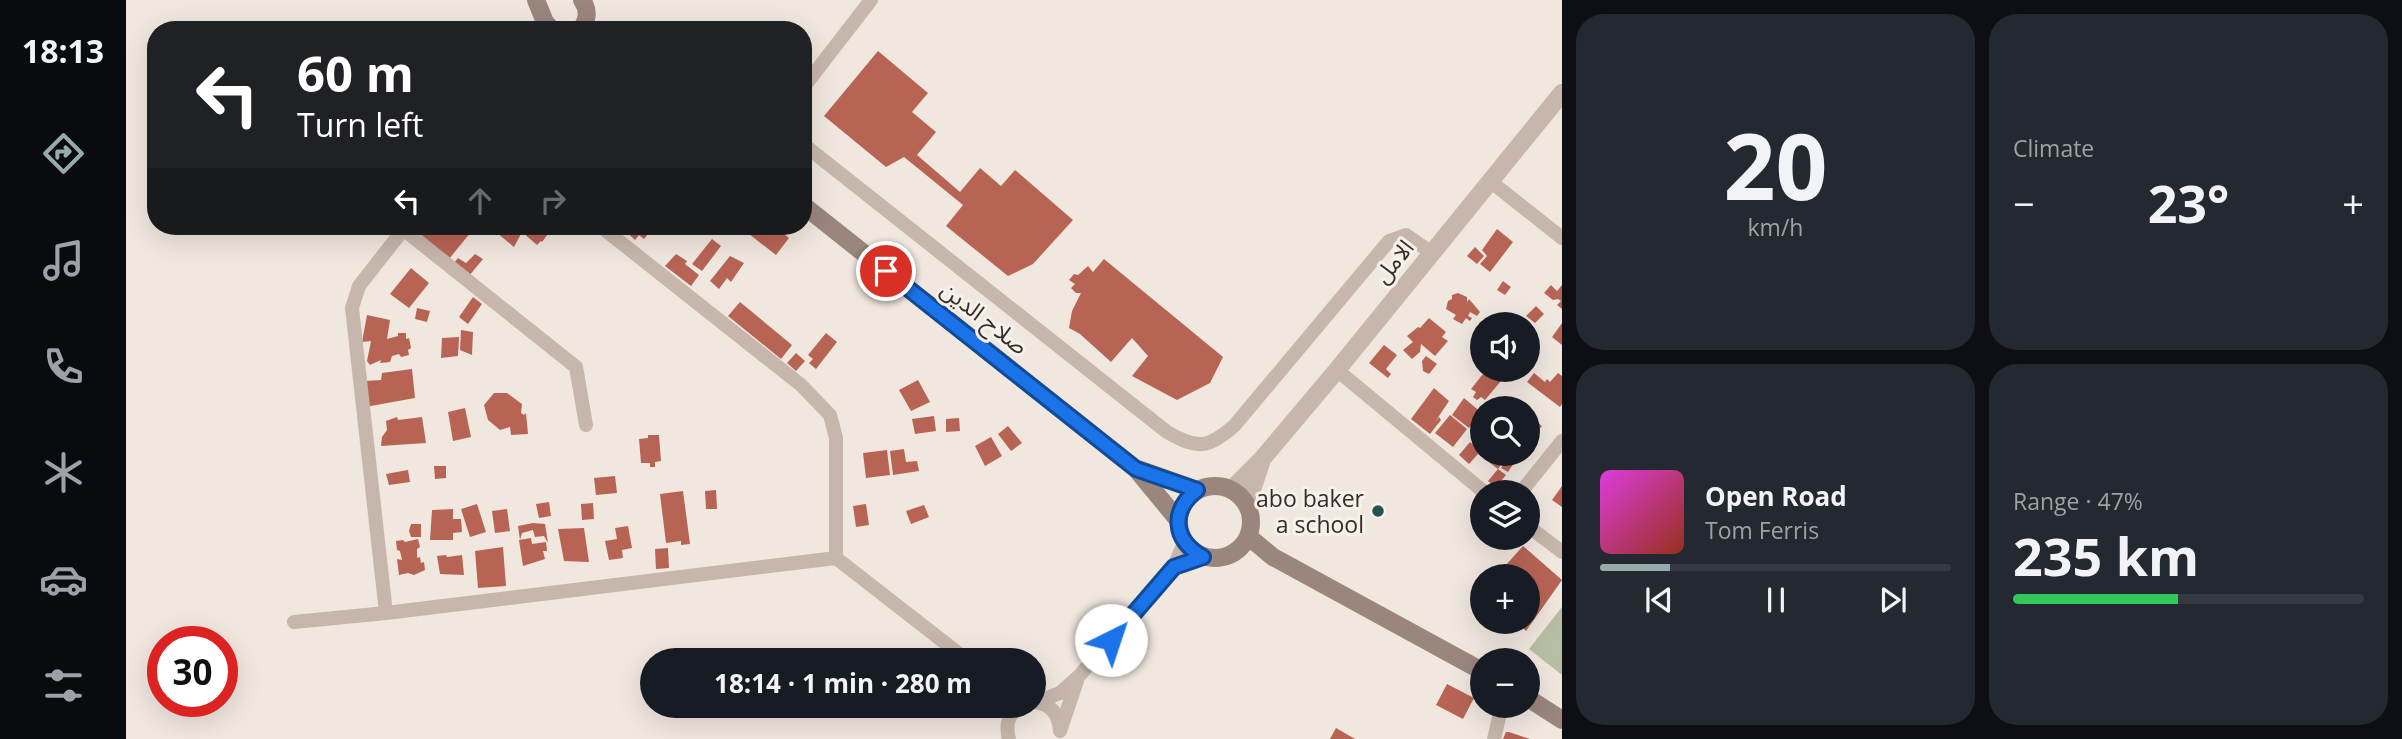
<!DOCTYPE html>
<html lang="en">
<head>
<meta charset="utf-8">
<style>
  :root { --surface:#171b24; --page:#242831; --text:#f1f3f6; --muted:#9ea1a6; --line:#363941; --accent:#95abac }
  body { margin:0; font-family:"Open Sans","Noto Sans Arabic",sans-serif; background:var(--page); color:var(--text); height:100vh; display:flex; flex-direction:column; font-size:26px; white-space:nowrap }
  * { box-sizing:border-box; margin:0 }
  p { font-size:23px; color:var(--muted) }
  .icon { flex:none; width:38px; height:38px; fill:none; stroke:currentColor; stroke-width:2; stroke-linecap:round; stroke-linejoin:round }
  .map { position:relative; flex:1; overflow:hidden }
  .side { display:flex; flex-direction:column; gap:14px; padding:14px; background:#0d0f14; width:840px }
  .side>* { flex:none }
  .top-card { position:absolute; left:21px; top:21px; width:665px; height:214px; border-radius:28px; box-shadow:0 7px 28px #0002; background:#202124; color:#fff; overflow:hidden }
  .buttons { position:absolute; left:1344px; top:312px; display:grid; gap:14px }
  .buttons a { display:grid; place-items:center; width:70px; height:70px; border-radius:50%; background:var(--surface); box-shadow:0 7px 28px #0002; font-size:35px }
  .speed { position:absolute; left:21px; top:626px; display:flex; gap:14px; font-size:35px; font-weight:700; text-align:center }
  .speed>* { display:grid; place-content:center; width:91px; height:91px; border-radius:50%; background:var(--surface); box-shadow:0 7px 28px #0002; line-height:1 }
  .speed .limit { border:10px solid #d22; background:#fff; color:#111 }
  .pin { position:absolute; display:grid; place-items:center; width:60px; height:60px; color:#fff; margin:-30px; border:4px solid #fff; border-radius:50%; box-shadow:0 2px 7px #0007 }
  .me { position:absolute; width:77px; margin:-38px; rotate:41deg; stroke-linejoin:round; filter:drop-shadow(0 0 5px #0008) }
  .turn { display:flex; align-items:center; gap:24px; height:147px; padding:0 35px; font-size:32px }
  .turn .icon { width:91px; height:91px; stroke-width:2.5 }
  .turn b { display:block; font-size:49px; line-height:60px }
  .lanes { display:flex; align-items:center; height:66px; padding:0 35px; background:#0003; justify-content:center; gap:35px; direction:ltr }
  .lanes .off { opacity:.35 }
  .big { font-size:52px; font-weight:700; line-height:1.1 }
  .side .card { flex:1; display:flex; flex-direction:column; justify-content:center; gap:10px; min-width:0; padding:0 24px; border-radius:28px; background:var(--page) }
  .side .dial { align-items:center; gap:0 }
  .dial b { font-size:91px; line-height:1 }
  .song { display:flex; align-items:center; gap:21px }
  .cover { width:84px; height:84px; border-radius:10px; background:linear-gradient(135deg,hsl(300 70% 55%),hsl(10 70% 35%)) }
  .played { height:7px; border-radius:4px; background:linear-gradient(90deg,var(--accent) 20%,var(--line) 20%) }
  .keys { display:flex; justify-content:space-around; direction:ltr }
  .heat { display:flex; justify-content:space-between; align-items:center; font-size:38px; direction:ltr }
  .charge { height:10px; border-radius:5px; background:linear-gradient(90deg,#34c759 47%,var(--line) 0) }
  .side .tiles { flex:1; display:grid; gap:14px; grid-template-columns:repeat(2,1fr) }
  .trip { position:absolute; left:514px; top:648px; width:406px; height:70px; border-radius:35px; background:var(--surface); box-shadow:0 7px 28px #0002; font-weight:700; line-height:70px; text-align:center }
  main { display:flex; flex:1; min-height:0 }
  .dock { display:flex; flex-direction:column; width:126px; justify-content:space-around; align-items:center; background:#090b0e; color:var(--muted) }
  .dock .icon { width:49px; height:49px }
  .dock .on { color:var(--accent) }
  .dock b { font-size:32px; color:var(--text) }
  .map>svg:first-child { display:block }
  .green { fill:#b7bea1 }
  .building { fill:#b86455 }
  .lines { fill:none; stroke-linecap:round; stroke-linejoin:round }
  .minor { stroke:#c7b6ac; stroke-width:14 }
  .tertiary { stroke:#c7b6ac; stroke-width:18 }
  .secondary { stroke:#9b867e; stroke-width:18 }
  .route-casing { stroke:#114b97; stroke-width:18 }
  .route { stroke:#1a73e8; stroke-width:12 }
  .poi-dot { fill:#245352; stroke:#f8f1eb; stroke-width:2.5 }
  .labels { text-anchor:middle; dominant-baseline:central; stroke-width:6; stroke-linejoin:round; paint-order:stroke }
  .street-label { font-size:23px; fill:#362d2a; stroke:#f8f1eb }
  .poi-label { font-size:23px; fill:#362d2a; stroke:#f8f1eb; text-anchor:end }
</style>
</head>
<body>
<main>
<nav class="dock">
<b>18:13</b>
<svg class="icon on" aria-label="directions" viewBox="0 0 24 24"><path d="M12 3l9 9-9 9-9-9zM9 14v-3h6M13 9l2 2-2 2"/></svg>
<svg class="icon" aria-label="music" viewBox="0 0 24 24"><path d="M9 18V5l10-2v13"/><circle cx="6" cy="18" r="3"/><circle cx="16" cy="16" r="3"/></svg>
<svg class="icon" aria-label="phone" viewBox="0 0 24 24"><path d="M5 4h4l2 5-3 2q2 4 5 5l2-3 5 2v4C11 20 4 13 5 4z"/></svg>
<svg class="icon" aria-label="climate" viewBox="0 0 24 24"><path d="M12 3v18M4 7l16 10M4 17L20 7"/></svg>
<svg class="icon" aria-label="car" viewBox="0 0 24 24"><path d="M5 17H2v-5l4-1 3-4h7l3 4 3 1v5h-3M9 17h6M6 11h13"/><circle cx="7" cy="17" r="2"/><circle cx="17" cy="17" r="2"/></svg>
<svg class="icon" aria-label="filters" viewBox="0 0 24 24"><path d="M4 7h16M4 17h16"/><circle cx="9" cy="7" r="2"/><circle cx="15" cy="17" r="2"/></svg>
</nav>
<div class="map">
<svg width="1436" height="739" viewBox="0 0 1436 739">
  <rect width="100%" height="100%" fill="#f0e7df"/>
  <path class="green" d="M1436,607V675L1403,649Z"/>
  <path class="building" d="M752,51L802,93L786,112L810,132L791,155L834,192L854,168L875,186L889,170L947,220L907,264L882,276L820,226L837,205L778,157L760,167L698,116Z
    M296,226H337L345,232L323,259L289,235Z
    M375,226H393L399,231L396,226H428L416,242L415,241L411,245L396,232L388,247L370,232Z
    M494,226H529L518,239L513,235L509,240Z
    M630,226H648L663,238L650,255L623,234Z
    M1371,229L1387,242L1364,272L1354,264L1361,256L1356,250Z
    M586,239L595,246L576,271L566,264Z
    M1349,247L1358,256L1351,264L1341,256Z
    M349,254L357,259L343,276L328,263L332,258L340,263Z
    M550,254L561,261L559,264L573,275L565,286L539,266Z
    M604,256L618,263L605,282L601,278L593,289L584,281Z
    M978,259L1097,357L1084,383L1051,400L1006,376L1022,356L1006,338L985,362L954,334L943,328L946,311L955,293H950L945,288L949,284L943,280L948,274L952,275L962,266L967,272Z
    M285,268L303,283L283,308L264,294Z
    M1377,281L1385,287L1379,295L1371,290Z
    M1425,285L1431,291L1436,285V309L1431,305L1435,301L1432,299L1427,300L1418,293Z
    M1332,293L1341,297V302L1343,299L1354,312L1351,316L1344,312L1342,316L1346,318L1344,321L1340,318L1336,324L1327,319L1330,315L1320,309L1322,301L1326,299V295Z
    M347,297L356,304L342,324L333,317Z
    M614,302L666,345L655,359L602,316Z
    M1410,306L1418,314L1409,323L1400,316Z
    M291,308L304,311L301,322L289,319Z
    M241,315L264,320L261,339L272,336V333H280V339L283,338L285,348L282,350L283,355L275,357L273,354L266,356L264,362L254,363L255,360L244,365L241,361L245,341L236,342Z
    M1303,318L1320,332L1316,337L1322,341L1309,356L1295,344L1294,352L1286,359L1277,350L1287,342L1281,336L1292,327L1294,328Z
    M1436,323V345L1426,337Z
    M335,330L347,332L346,355L334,350Z
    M700,333L711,342L690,369L683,363L687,359L682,355Z
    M333,337L332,356L315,358L316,338Z
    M1258,345L1271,355L1260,369L1265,374L1262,378L1243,363Z
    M670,353L679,361L670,371L661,363Z
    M1300,356L1311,364L1303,374L1297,371L1296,361Z
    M286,369L289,398L239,407V381L255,380L256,373Z
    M1361,369L1375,381L1359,400L1355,397L1351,400L1347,397L1350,392L1345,389Z
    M1408,373L1419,382L1421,379L1424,382L1432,373L1436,376V404L1434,407L1401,382Z
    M792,380L804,402L785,411L773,390Z
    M1308,388L1323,401L1309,422L1313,417L1315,420L1304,434L1285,419Z
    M368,393H381L396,404L395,413L398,415L400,413L402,434L385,435L384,427L374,430L362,420L358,405Z
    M1338,398L1356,413L1343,428L1326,415Z
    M339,408L345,437L327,441L322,412Z
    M1324,415L1341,429L1327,447L1309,433Z
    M808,416L810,431L789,434L786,419Z
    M271,417L272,420L296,417L300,443L255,446L256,437L261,430L260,421Z
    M833,418L834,431L820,432V419Z
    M1403,420L1409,421L1416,426L1409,434L1405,430L1402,433V426L1404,428L1408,424Z
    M882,426L896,443L885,451L872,434Z
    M522,435H533L535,461L529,462V467H524V463H515L513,439L522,438Z
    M865,437L876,456L859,466L849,446Z
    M1344,442L1354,451L1356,448V453H1374L1380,458L1372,469L1352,454L1343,464L1333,455Z
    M778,449L780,462L791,461L793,471L767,475L764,451Z
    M761,450L764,475L740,478L737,453Z
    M1381,453H1390L1392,457L1382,472L1375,468L1382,458L1379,456Z
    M308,466H320V478L309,479Z
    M1372,469L1380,475L1370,487L1362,481Z
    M282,470L284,482L263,485L260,474Z
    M489,476L491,493L470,495L468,478Z
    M1436,486V507L1426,500Z
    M590,490L591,509H580L579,491Z
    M557,491L564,544L555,545V541L540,543L534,494Z
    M423,502L425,516L413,518L410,504Z
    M467,503L468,519L456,520L455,504Z
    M351,504L360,532L344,537L335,509Z
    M740,504L743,525L730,527L727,506Z
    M798,505L803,517L785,524L780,511Z
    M327,509V519H335L336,532L327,533V540H304L306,510Z
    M381,509L384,531L369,533L366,511Z
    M407,523L419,524L422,543L418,536L409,537L407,530L396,533L394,540L392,526Z
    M285,524H295V537H285L283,531Z
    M502,526L506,548L496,550L497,558L483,560L479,541L491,539L489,528Z
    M458,528L463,562L438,561L432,529Z
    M405,538L406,544L420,542L421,551H417L419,559L397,566L393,540Z
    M292,539L294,547L291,549V558L294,557L295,563L298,562L299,570L288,575L282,573L273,575L271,559L276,560L274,551L271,550L270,541L277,540L279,542Z
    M1397,546L1436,580L1400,631L1390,621H1402V576H1370Z
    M377,547L380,586L352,588L349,551Z
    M542,548L543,568L530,569L529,549Z
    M320,555L321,557L336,555L338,575L314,574L311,556Z
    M1321,684L1348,698L1337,719L1310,705Z
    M1210,728L1229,739H1204Z
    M1380,732H1383L1404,739H1377Z"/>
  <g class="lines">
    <path class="minor" d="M677,88L745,0
      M677,144L1041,432C1072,450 1082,448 1108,426L1263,241L1280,235L1306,253
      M1364,181L1436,238
      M474,226L675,385L704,415L710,438V558
      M277,229L450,367L460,425
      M1211,370L1358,492
      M1395,492L1436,441
      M1402,526L1436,552
      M1048,567L1077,557
      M260,613L226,308L233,286L280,226
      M168,622L260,613L710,558L841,660
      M908,702C925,704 933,714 934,731
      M910,702L934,693L953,676L1048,567L1058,543
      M934,731L951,681
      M883,739C879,725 882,715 894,705
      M1368,739L1376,705"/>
    <path class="tertiary" d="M1105,490L1136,459L1211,370L1436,93
      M1121,505L1135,463"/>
    <path class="secondary" d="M410,0L419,22L426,30
      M454,30C462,21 463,10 456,0
      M677,205L1010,469L1052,520
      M1012,469L1071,490
      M1053 522a36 36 0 1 1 72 0a36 36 0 1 1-72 0Z
      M1123,537L1147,557L1356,671
      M1402,698L1436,720"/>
  </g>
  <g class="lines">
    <defs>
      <path id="route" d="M760,271L1010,469L1071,490C1044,511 1047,540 1077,557L1048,567L985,640"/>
    </defs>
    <use href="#route" class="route-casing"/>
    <use href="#route" class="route"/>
  </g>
  <circle class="poi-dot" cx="1252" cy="511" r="7"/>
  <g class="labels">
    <g class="street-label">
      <text transform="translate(1267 261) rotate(-51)">الامل</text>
      <text transform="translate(859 317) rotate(38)">صلاح الدين</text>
    </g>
    <g class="poi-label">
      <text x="1238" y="498">abo baker<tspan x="1238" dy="26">a school</tspan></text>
    </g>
  </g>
</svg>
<div class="buttons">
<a><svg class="icon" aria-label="sound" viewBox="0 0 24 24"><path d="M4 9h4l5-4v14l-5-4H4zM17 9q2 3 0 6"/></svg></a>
<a><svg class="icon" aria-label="search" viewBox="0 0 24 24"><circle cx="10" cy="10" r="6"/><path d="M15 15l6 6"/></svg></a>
<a><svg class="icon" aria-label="layers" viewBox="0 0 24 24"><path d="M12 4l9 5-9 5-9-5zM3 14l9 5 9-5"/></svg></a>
<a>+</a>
<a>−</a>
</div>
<div class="speed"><div class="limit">30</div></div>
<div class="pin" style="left:760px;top:271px;background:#d93025"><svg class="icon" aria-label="arrive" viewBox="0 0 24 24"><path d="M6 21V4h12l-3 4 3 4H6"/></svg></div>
<svg class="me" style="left:985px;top:640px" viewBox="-20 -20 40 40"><circle r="19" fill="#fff"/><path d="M0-13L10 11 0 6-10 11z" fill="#1a73e8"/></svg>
<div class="trip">18:14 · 1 min · 280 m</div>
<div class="top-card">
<div class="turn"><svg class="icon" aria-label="left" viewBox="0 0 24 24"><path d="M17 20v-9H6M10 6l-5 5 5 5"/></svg><div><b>60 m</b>Turn left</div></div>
<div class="lanes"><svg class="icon" aria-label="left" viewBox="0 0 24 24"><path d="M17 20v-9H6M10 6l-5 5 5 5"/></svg><svg class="icon off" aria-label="ahead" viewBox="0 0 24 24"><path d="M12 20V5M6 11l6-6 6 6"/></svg><svg class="icon off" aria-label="right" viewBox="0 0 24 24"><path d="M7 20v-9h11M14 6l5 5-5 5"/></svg></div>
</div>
</div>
<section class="side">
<div class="tiles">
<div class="card dial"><b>20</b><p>km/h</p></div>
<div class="card"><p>Climate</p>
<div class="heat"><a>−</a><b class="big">23°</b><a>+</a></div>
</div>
<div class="card">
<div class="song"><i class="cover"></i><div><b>Open Road</b><p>Tom Ferris</p></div></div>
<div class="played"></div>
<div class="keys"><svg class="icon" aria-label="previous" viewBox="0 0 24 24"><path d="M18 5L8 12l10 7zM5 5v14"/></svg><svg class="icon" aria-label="pause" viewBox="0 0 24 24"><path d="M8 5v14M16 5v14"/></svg><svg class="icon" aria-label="next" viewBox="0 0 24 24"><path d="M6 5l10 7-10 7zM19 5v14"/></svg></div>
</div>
<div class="card"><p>Range · 47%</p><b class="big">235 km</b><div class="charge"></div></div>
</div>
</section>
</main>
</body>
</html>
